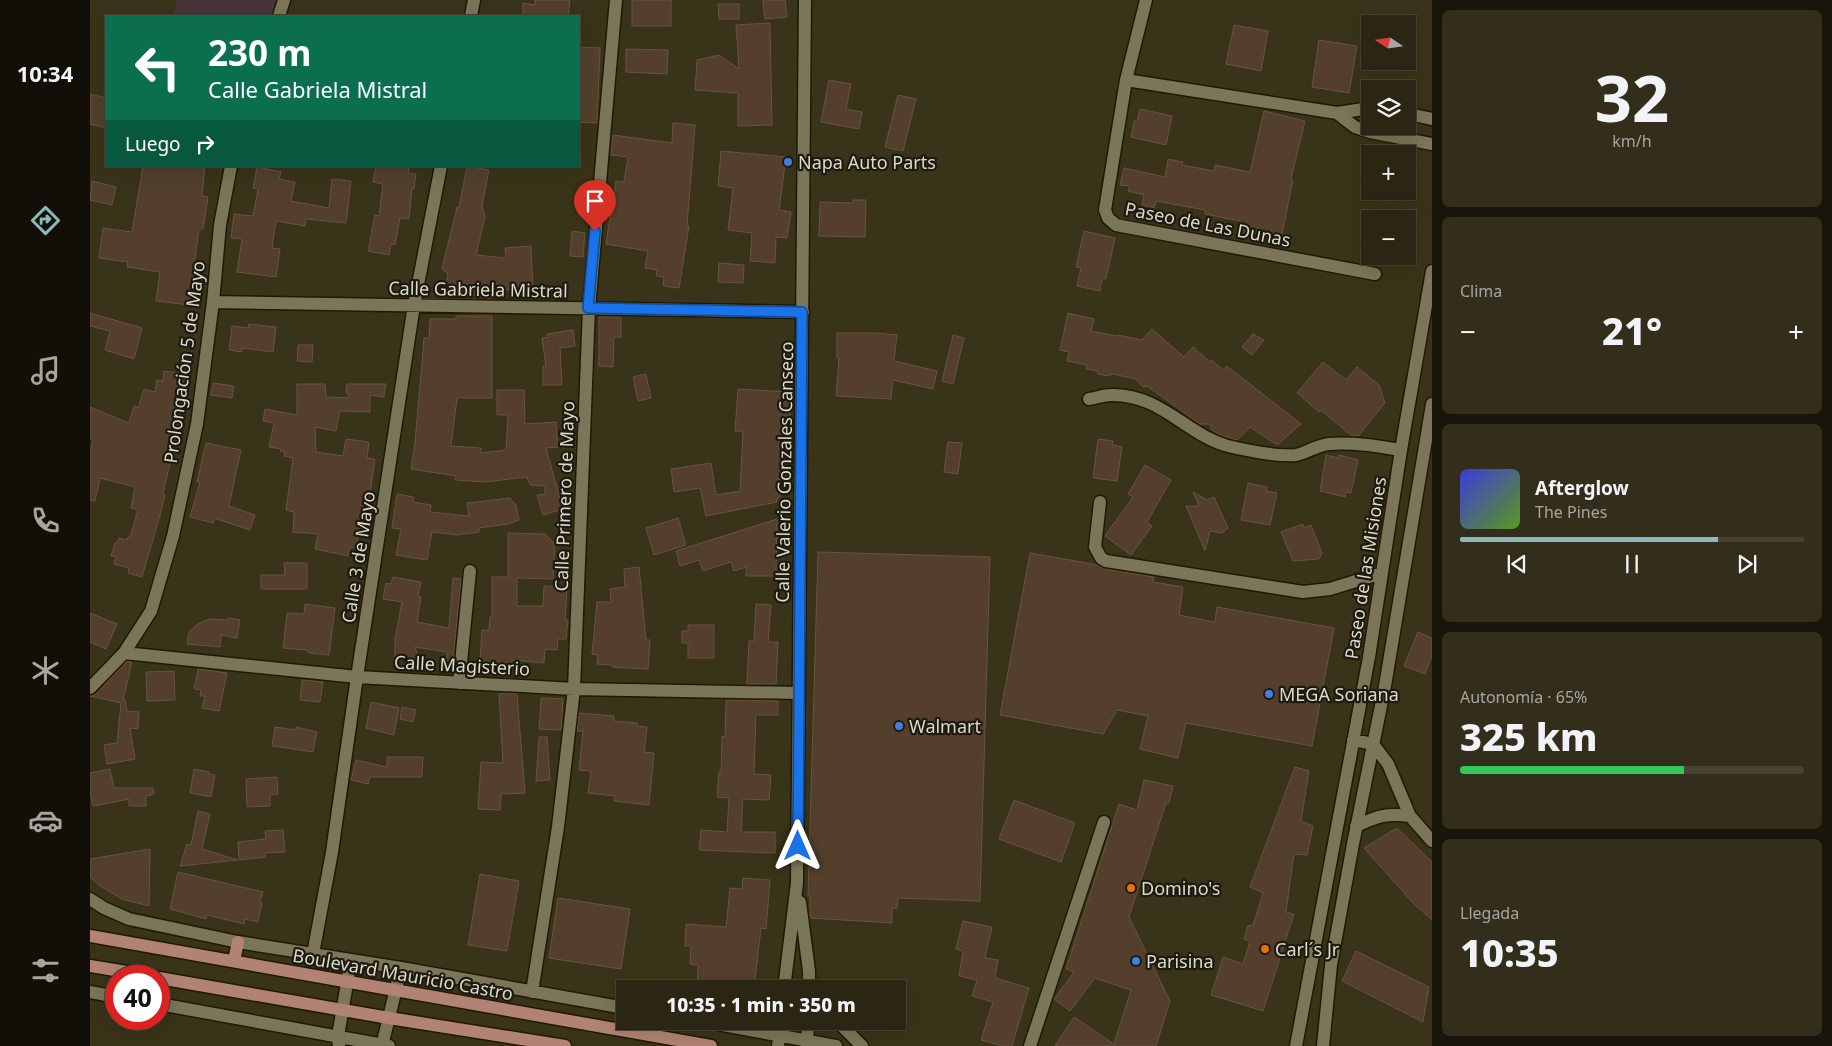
<!DOCTYPE html>
<html lang="es">
<head>
<meta charset="utf-8">
<style>
  :root { --surface:#2b2613; --page:#332e1c; --text:#f1f3f6; --muted:#a6a5a0; --line:#474333; --accent:#8bbbb9 }
  body { margin:0; font-family:"Noto Sans",sans-serif; background:var(--page); color:var(--text); height:100vh; display:flex; flex-direction:column; font-size:19px; white-space:nowrap }
  * { box-sizing:border-box; margin:0 }
  p { font-size:16px; color:var(--muted) }
  .icon { flex:none; width:28px; height:28px; fill:none; stroke:currentColor; stroke-width:2; stroke-linecap:round; stroke-linejoin:round }
  .map { position:relative; flex:1; overflow:hidden }
  .side { display:flex; flex-direction:column; gap:10px; padding:10px; background:#18150a; width:400px }
  .side>* { flex:none }
  .banner { position:absolute; left:15px; top:15px; width:475px; height:152px; border-radius:0px; box-shadow:0 5px 20px #0002,0 0 0 1px var(--line); background:#0b6e4f; color:#fff; overflow:hidden }
  .needle { width:32px; rotate:283deg }
  .fabs { position:absolute; left:1271px; top:15px; display:grid; gap:10px }
  .fabs a { display:grid; place-items:center; width:55px; height:55px; border-radius:0px; background:var(--surface); box-shadow:0 5px 20px #0002,0 0 0 1px var(--line); font-size:25px }
  .speed { position:absolute; left:15px; top:965px; display:flex; gap:10px; font-size:25px; font-weight:700; text-align:center }
  .speed>* { display:grid; place-content:center; width:65px; height:65px; border-radius:50%; background:var(--surface); box-shadow:0 5px 20px #0002,0 0 0 1px var(--line); line-height:1 }
  .speed .limit { border:8px solid #d22; background:#fff; color:#111 }
  .pin { position:absolute; display:grid; place-items:center; width:42px; height:42px; color:#fff; margin:-51px -21px; border-radius:50% 50% 50% 0; rotate:-45deg; box-shadow:0 0 5px #0007 }
  .pin .icon { rotate:45deg }
  .me { position:absolute; width:55px; margin:-28px; rotate:0deg; stroke-linejoin:round; filter:drop-shadow(0 0 4px #0008) }
  .turn { display:flex; align-items:center; gap:18px; height:105px; padding:0 20px; font-size:22px }
  .turn .icon { width:65px; height:65px; stroke-width:2.5 }
  .turn b { display:block; font-size:35px; line-height:42px }
  .then { display:flex; align-items:center; height:48px; padding:0 20px; background:#0003; gap:10px; font-size:19px }
  .big { font-size:38px; font-weight:800; line-height:1.1 }
  .side .card { flex:1; display:flex; flex-direction:column; justify-content:center; gap:8px; min-width:0; padding:0 18px; border-radius:8px; background:var(--page) }
  .side .dial { align-items:center; gap:0 }
  .dial b { font-size:65px; line-height:1 }
  .song { display:flex; align-items:center; gap:15px }
  .cover { width:60px; height:60px; border-radius:8px; background:linear-gradient(135deg,hsl(240 70% 55%),hsl(90 70% 35%)) }
  .played { height:5px; border-radius:2px; background:linear-gradient(90deg,var(--accent) 75%,var(--line) 75%) }
  .keys { display:flex; justify-content:space-around; direction:ltr }
  .heat { display:flex; justify-content:space-between; align-items:center; font-size:28px; direction:ltr }
  .charge { height:8px; border-radius:4px; background:linear-gradient(90deg,#34c759 65%,var(--line) 0) }
  .trip { position:absolute; left:526px; top:980px; width:290px; height:50px; border-radius:0px; background:var(--surface); box-shadow:0 5px 20px #0002,0 0 0 1px var(--line); font-weight:800; line-height:50px; text-align:center }
  main { display:flex; flex:1; min-height:0 }
  .tab-bar { display:flex; flex-direction:column; width:90px; justify-content:space-around; align-items:center; background:#110f08; color:var(--muted) }
  .tab-bar .icon { width:35px; height:35px }
  .tab-bar .active { color:var(--accent) }
  .tab-bar b { font-size:22px; color:var(--text) }
  .map>svg:first-child { display:block }
  .education { fill:#48343a }
  .building { fill:#533f2c; stroke:#68533f }
  .lines { fill:none; stroke-linecap:round; stroke-linejoin:round }
  .minor-casing { stroke:#201a02; stroke-width:15 }
  .major-casing { stroke:#201a02; stroke-width:15 }
  .minor { stroke:#7b7559; stroke-width:12 }
  .major { stroke:#b28374; stroke-width:12 }
  .route-casing { stroke:#114b97; stroke-width:12 }
  .route { stroke:#1a73e8; stroke-width:9 }
  .shop-dot { fill:#3f7fe0; stroke:#1d1b0f; stroke-width:2 }
  .food-dot { fill:#e8710a; stroke:#1d1b0f; stroke-width:2 }
  .labels { text-anchor:middle; dominant-baseline:central; stroke-width:4.5; stroke-linejoin:round; paint-order:stroke }
  .poi-label { font-size:18px; fill:#dddaca; stroke:#1d1b0f; text-anchor:start }
  .street-label { font-size:18px; fill:#dddaca; stroke:#1d1b0f }
</style>
</head>
<body>
<main>
<nav class="tab-bar">
<b>10:34</b>
<svg class="icon active" aria-label="directions" viewBox="0 0 24 24"><path d="M12 3l9 9-9 9-9-9zM9 14v-3h6M13 9l2 2-2 2"/></svg>
<svg class="icon" aria-label="music" viewBox="0 0 24 24"><path d="M9 18V5l10-2v13"/><circle cx="6" cy="18" r="3"/><circle cx="16" cy="16" r="3"/></svg>
<svg class="icon" aria-label="phone" viewBox="0 0 24 24"><path d="M5 4h4l2 5-3 2q2 4 5 5l2-3 5 2v4C11 20 4 13 5 4z"/></svg>
<svg class="icon" aria-label="climate" viewBox="0 0 24 24"><path d="M12 3v18M4 7l16 10M4 17L20 7"/></svg>
<svg class="icon" aria-label="car" viewBox="0 0 24 24"><path d="M5 17H2v-5l4-1 3-4h7l3 4 3 1v5h-3M9 17h6M6 11h13"/><circle cx="7" cy="17" r="2"/><circle cx="17" cy="17" r="2"/></svg>
<svg class="icon" aria-label="filters" viewBox="0 0 24 24"><path d="M4 7h16M4 17h16"/><circle cx="9" cy="7" r="2"/><circle cx="15" cy="17" r="2"/></svg>
</nav>
<div class="map">
<svg width="1342" height="1046" viewBox="0 0 1342 1046">
  <rect width="100%" height="100%" fill="#393319"/>
  <path class="education" d="M87,0H189L184,16H83Z"/>
  <path class="building" d="M445,0H480L478,16H433V3L445,5Z
    M542,0H581V26H542Z
    M673,0H695L697,17L675,19Z
    M628,4H649V19H629Z
    M680,23L682,125L648,126V93L605,90L607,60L629,55L649,69L646,25Z
    M1144,25L1178,31L1171,71L1136,64Z
    M1229,40L1267,46L1259,93L1222,87Z
    M489,47L510,48L507,123L489,122Z
    M536,49L578,50L577,74L536,72Z
    M739,80L761,84L756,109L772,112L769,129L731,122Z
    M0,94L16,98V128L0,124Z
    M808,95L826,99L813,151L795,147Z
    M1050,109L1082,116L1076,145L1041,137L1044,121H1047Z
    M1174,111L1215,121L1201,179L1203,180L1190,244L1147,236L1150,221L1115,214V210L1066,201L1064,208L1052,205L1054,195L1038,191L1040,186L1030,185L1034,168L1075,177L1078,159L1093,162L1092,165L1124,171L1125,165L1160,172Z
    M583,123L605,125L597,226H599L589,288L573,286L574,277L566,276L567,270L555,268L558,251L516,244L526,181L534,182L538,157L521,155L523,135L582,143Z
    M631,151L696,157L689,210L701,212L697,238L686,237L685,263L660,261L662,233L638,230L643,188L628,186Z
    M53,166H115L112,196L118,197L113,229H109L99,305L66,301L70,272L37,267L38,262L9,258L13,228L42,232Z
    M286,166H319L318,173L326,174L324,189L322,188L319,219L310,218L305,245L301,244L299,255L278,251L285,215L289,216L293,184L283,182Z
    M377,166L399,170L392,206L395,217L386,255L416,258L415,248L441,246L443,288L410,290L409,296L403,295V299L355,290L358,274L352,269L367,207H369Z
    M167,167L191,172L189,179L205,182L201,201L239,208L242,179L261,181L256,223L216,219L215,226L186,221L182,248L190,249L186,277L147,272L152,239L141,238L144,214L163,216L168,189L163,188Z
    M2,181L26,187L22,205L0,200Z
    M763,200H776L775,237L729,236L730,202L763,203Z
    M482,231L495,233L493,257L480,256Z
    M994,231L1025,238L1016,279L1012,278L1010,291L987,286L991,268L986,267Z
    M629,263L654,265L653,283L628,282Z
    M0,313L52,328L44,359L15,350L20,331L0,326Z
    M978,313L1004,319L1001,331L1027,336L1028,335L1052,340L1062,329L1094,357L1103,347L1120,362L1122,360L1133,370L1137,366L1211,424L1187,445L1160,427L1147,440L1130,435L1122,430L1120,424H1110L1057,386L1053,387L1046,379L1023,374L1018,376L1008,374L1007,371L996,369L997,365L977,361L979,352L970,350Z
    M366,316H402V398H367L361,446L391,448V453L416,450L418,415H407V390H434L435,424L466,422L468,447L456,448L473,509L453,515L447,495L455,494V486L440,485L437,477L395,482L365,480L366,476L321,469L325,443L334,338H339L340,319H366Z
    M509,317H531V337H524L523,367L509,366Z
    M159,324L186,327L183,352L152,348V352L139,350L142,326L158,328Z
    M483,330L485,346L470,348L472,385H453V366H456L452,338L458,337L457,334Z
    M747,333H786L807,335L804,361L847,371L843,389L803,380L801,399L746,396L749,358H747Z
    M1163,334L1174,340L1162,355L1152,347Z
    M863,335L874,338L863,384L852,381Z
    M208,345H223L222,362L207,361Z
    M1233,362L1256,380L1267,367L1289,385L1295,403L1268,436H1262L1231,410L1229,412L1207,393Z
    M74,371L99,374L88,441L85,440L73,494L75,495L70,515L52,577L38,573L39,568L24,564L26,557L21,556L25,543H27L29,538L37,540L38,537H40L48,510L41,508L45,487L10,478L5,501L0,500V452L3,440L0,439V407L39,423L44,406L48,408L54,389L65,392L67,380L73,381Z
    M556,374L561,398L548,401L543,377Z
    M123,383L144,386L142,398L121,395Z
    M207,384H235L236,397L258,398L259,393H256L257,384H296L294,397L280,395V412L250,411L246,431L225,427L226,452L253,456L256,439L279,442L277,458L285,459L276,521H271L266,548L260,547L258,556L225,549L228,534L203,532L204,512L196,510L203,458L194,456L195,452L190,451L191,449L179,447L184,423L173,421L175,409L207,415Z
    M648,389L701,392L696,480L687,479L690,497L687,498V502L616,516L610,488L584,492L581,469L621,463L626,495L650,491L653,431H645Z
    M1008,439L1023,441L1022,445L1032,447L1027,481L1003,478Z
    M858,442L872,443L868,474L854,472Z
    M116,443L151,450L139,506L165,515L160,530L124,518L123,523L100,517L110,482H107Z
    M1236,455L1248,458L1249,455L1268,460L1261,493L1256,492L1255,497L1230,491Z
    M1055,465L1081,480L1057,522L1062,526L1041,555L1015,536L1043,497L1038,494Z
    M1158,483L1177,487L1176,491L1187,493L1180,525L1151,520Z
    M1103,492L1117,500L1124,497L1138,528L1132,533L1120,531L1115,551L1096,506H1109Z
    M307,494L324,497L323,502L341,505L340,512L379,516L377,503L420,498L426,505L429,520L418,524L389,528V532L367,535L342,532L337,560L306,555L311,529L302,528Z
    M588,518L596,545L564,555L556,528Z
    M687,519L686,576H656V567L644,571L641,562L613,571L609,560L590,566L586,551Z
    M1213,524L1214,528L1221,525L1232,553L1229,559L1203,561L1191,532Z
    M418,533L455,534L465,544L463,579L427,578V606H453L454,586L477,587L475,620H478L476,639H468L467,650L455,649L454,663L422,660V663L390,661L392,630H399L400,617H402V577H418Z
    M728,552L900,557L890,901L808,898L807,908H802V923L720,918V896H718Z
    M940,553L1008,565L1015,569L1064,577L1063,582L1093,587L1089,615L1125,622L1127,607L1244,628L1222,746L1096,723L1088,758L1050,749L1058,716L1027,710L1013,734L910,715Z
    M194,563H217V589H171V575H195Z
    M549,567L556,640H560L558,669L522,667V665L507,664L508,655L502,654L507,602H521L520,589L535,587L534,569Z
    M303,577L331,582L328,596L331,597L327,622L359,628L363,578L371,579L363,662H357V652L325,647L328,658L305,659V639L312,602L293,599L296,583L301,584Z
    M215,604L245,608L239,655L219,653L217,650L193,648L197,613L214,614Z
    M666,604L681,605L678,642H688L686,684H657L659,641H664Z
    M0,613L27,624L16,649L0,642Z
    M138,618L150,620L147,638L131,635L130,647L97,644L99,632L108,624L119,619L138,620Z
    M598,625H624V658H598V643H592V631H598Z
    M1328,632L1342,638V655L1335,674L1314,666Z
    M37,661L42,662L33,700H35L37,711L49,712L48,729L40,728L45,759L17,764L14,745L27,743L31,703L0,696L6,694Z
    M108,669L137,673L129,711L112,708L115,696H110L111,690L104,689Z
    M84,671L85,700L57,701L56,672Z
    M212,680L233,682L230,702L210,700Z
    M417,693L427,694L435,793L411,794L410,810L388,809L391,762L413,763L409,694Z
    M451,698L473,699L471,730L449,729Z
    M636,700L688,701V715H666L664,774L681,775L679,800L653,799L651,832H685V853L609,850L611,830L637,832L639,798L627,797L629,772H631L632,736L635,737Z
    M281,702L309,708L304,735L276,728Z
    M312,707L326,710L323,722L310,719Z
    M489,713L524,716V721L547,723V726L557,727L554,752L564,753L559,805L524,801L525,796L498,793L501,771L489,770L493,731H487Z
    M185,727L206,730V727L227,732L223,752L182,746Z
    M449,737H457L460,780L446,781Z
    M297,757H333L332,777H280L278,784L261,780L266,760L297,767Z
    M1205,767L1219,771L1211,821L1223,826L1217,855L1204,854L1196,912L1204,914L1173,1011L1121,995L1133,957L1153,964L1160,941L1154,939L1158,926L1163,925L1173,893L1160,887Z
    M20,769L24,788H63L64,794L56,796V806H39V799L3,806L0,792V773Z
    M104,769L119,772V774L125,775L121,797L100,793Z
    M187,777L188,794L180,795V806L157,807L156,779Z
    M1054,780L1083,786L1079,803H1076L1039,917L1080,1001L1066,1046H965L984,1017L1024,1044L1041,990L1005,978L980,1011L964,999L984,972L976,969L1029,804L1047,810Z
    M924,800L985,823L971,862L909,839Z
    M108,811L120,814L112,849L148,860L90,866L97,844L101,845Z
    M1307,828L1342,862V920L1323,903L1274,848Z
    M193,830L195,852L175,853V857L149,860L148,842L176,839L175,831Z
    M60,849L59,906L32,899L10,886L0,877V859Z
    M88,872L173,892L170,902L172,903L168,922L155,919L154,924L117,915L116,919L80,909Z
    M390,874L429,881L417,951L378,945Z
    M653,878L680,880L676,929L671,928L664,988L630,984V989H607L608,965L600,964L601,946H595L596,924L636,927L640,888L652,889Z
    M468,898L540,909L531,969L459,958Z
    M873,921L902,927L895,958L908,960L905,978L939,988L922,1046H913L891,1040L903,1002L882,996L887,980L869,976L873,951L866,949Z
    M1266,951L1339,987L1333,1022L1252,981Z"/>
  <g class="lines">
    <defs>
      <path id="minor" d="M1056,0L1036,80L1015,210L1018,218L1026,225L1285,274
        M189,16L194,0
        M381,16L384,0
        M1036,80L1247,113L1280,108
        M1247,113L1265,127L1280,132L1342,144
        M1318,114L1342,119
        M123,302L713,312
        M999,399C1006,398 1014,395 1021,395C1073,394 1097,437 1142,447C1160,451 1188,457 1206,455C1217,453 1227,445 1239,444C1263,442 1287,446 1311,450
        M1010,502L1005,547L1011,558L1016,561L1213,592L1240,589L1292,573
        M34,653L267,677L484,689L709,693
        M369,683L380,571
        M0,688L34,653L61,611L83,536L107,424L123,302L130,225L141,166
        M1263,740L1283,744L1298,764L1320,816L1342,841
        M1266,826C1288,816 1296,813 1320,816
        M0,899L14,908L39,919L148,942L311,968L535,1008
        M710,902L719,971V989
        M223,954L242,852L267,677L324,305L351,166
        M694,989L707,883L715,0
        M0,992L26,997
        M442,992L468,827L484,689L499,308L526,0
        M69,1004L299,1046
        M611,1021L746,1046
        M747,1021L772,1046
        M249,1046L248,1036L261,960
        M292,1046L311,968
        M688,1046L691,1021
        M717,1046L718,1021
        M940,1046L1014,822
        M1206,1046L1279,657L1311,450L1342,271
        M1233,1046L1241,965L1263,844L1295,686L1342,404"/>
      <path id="major" d="M0,936L621,1046
        M144,961L148,942
        M0,966L61,976
        M69,978L299,1018L475,1046"/>
    </defs>
    <use href="#minor" class="minor-casing"/>
    <use href="#major" class="major-casing"/>
    <use href="#minor" class="minor"/>
    <use href="#major" class="major"/>
  </g>
  <g class="lines">
    <defs>
      <path id="route" d="M505,231L498,308L712,312L708,846"/>
    </defs>
    <use href="#route" class="route-casing"/>
    <use href="#route" class="route"/>
  </g>
  <g class="shop-dot">
    <circle cx="698" cy="162" r="5"/>
    <circle cx="1179" cy="694" r="5"/>
    <circle cx="809" cy="726" r="5"/>
    <circle cx="1046" cy="961" r="5"/>
  </g>
  <g class="food-dot">
    <circle cx="1041" cy="888" r="5"/>
    <circle cx="1175" cy="949" r="5"/>
  </g>
  <g class="labels">
    <g class="poi-label">
      <text x="708" y="162">Napa Auto Parts</text>
      <text x="1189" y="694">MEGA Soriana</text>
      <text x="819" y="726">Walmart</text>
      <text x="1051" y="888">Domino's</text>
      <text x="1185" y="949">Carl´s Jr</text>
      <text x="1056" y="961">Parisina</text>
    </g>
    <g class="street-label">
      <text transform="translate(1118 224) rotate(11)">Paseo de Las Dunas</text>
      <text transform="translate(388 289) rotate(1)">Calle Gabriela Mistral</text>
      <text transform="translate(94 362) rotate(-82)">Prolongación 5 de Mayo</text>
      <text transform="translate(694 472) rotate(-89)">Calle Valerio Gonzales Canseco</text>
      <text transform="translate(474 496) rotate(-88)">Calle Primero de Mayo</text>
      <text transform="translate(268 557) rotate(-81)">Calle 3 de Mayo</text>
      <text transform="translate(1275 568) rotate(-81)">Paseo de las Misiones</text>
      <text transform="translate(372 665) rotate(3)">Calle Magisterio</text>
      <text transform="translate(313 974) rotate(10)">Boulevard Mauricio Castro</text>
    </g>
  </g>
</svg>
<div class="fabs">
<a><svg class="needle" viewBox="-14 -14 28 28"><path d="M0-13l5 13h-10z" fill="#e53935"/><path d="M0 13l5-13h-10z" fill="#a6a5a0"/></svg></a>
<a><svg class="icon" aria-label="layers" viewBox="0 0 24 24"><path d="M12 4l9 5-9 5-9-5zM3 14l9 5 9-5"/></svg></a>
<a>+</a>
<a>−</a>
</div>
<div class="speed"><div class="limit">40</div></div>
<div class="pin" style="left:505px;top:231px;background:#d93025"><svg class="icon" aria-label="arrive" viewBox="0 0 24 24"><path d="M6 21V4h12l-3 4 3 4H6"/></svg></div>
<svg class="me" style="left:708px;top:846px" viewBox="-20 -20 40 40"><path d="M0-17L14 15 0 8-14 15z" fill="#1a73e8" stroke="#fff" stroke-width="4"/></svg>
<div class="trip">10:35 · 1 min · 350 m</div>
<div class="banner">
<div class="turn"><svg class="icon" aria-label="left" viewBox="0 0 24 24"><path d="M17 20v-9H6M10 6l-5 5 5 5"/></svg><div><b>230 m</b>Calle Gabriela Mistral</div></div>
<div class="then">Luego<svg class="icon" aria-label="right" viewBox="0 0 24 24"><path d="M7 20v-9h11M14 6l5 5-5 5"/></svg></div>
</div>
</div>
<section class="side">
<div class="card dial"><b>32</b><p>km/h</p></div>
<div class="card"><p>Clima</p>
<div class="heat"><a>−</a><b class="big">21°</b><a>+</a></div>
</div>
<div class="card">
<div class="song"><i class="cover"></i><div><b>Afterglow</b><p>The Pines</p></div></div>
<div class="played"></div>
<div class="keys"><svg class="icon" aria-label="previous" viewBox="0 0 24 24"><path d="M18 5L8 12l10 7zM5 5v14"/></svg><svg class="icon" aria-label="pause" viewBox="0 0 24 24"><path d="M8 5v14M16 5v14"/></svg><svg class="icon" aria-label="next" viewBox="0 0 24 24"><path d="M6 5l10 7-10 7zM19 5v14"/></svg></div>
</div>
<div class="card"><p>Autonomía · 65%</p><b class="big">325 km</b><div class="charge"></div></div>
<div class="card"><p>Llegada</p><b class="big">10:35</b></div>
</section>
</main>
</body>
</html>
